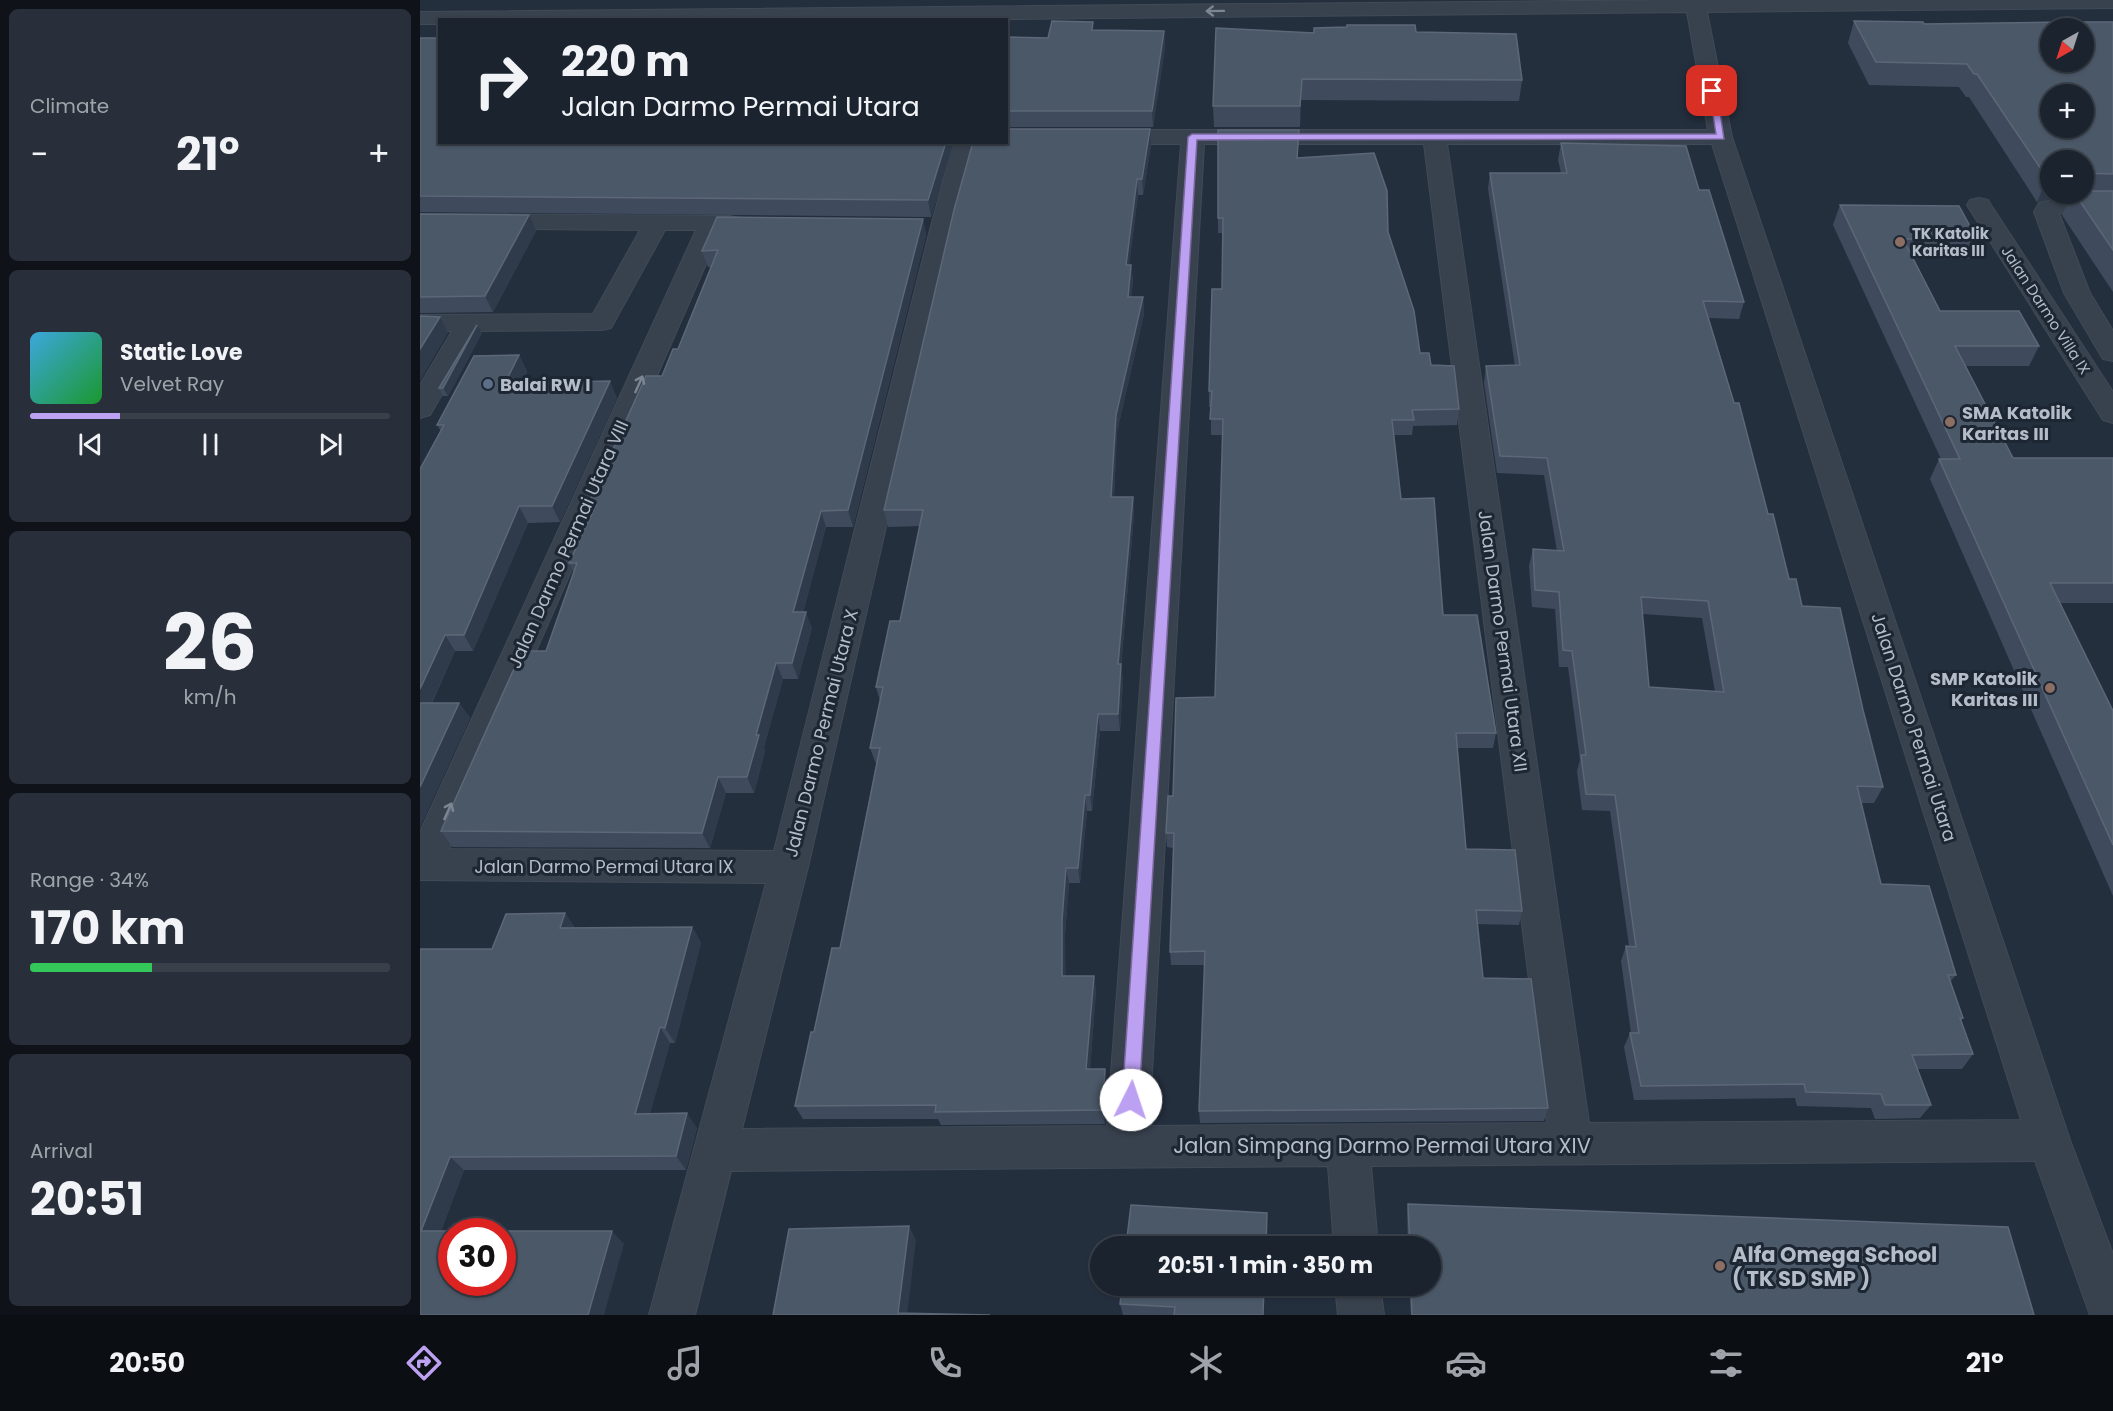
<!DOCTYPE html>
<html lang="en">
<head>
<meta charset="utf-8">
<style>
  :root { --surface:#1b232e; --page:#282f3a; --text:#f1f3f6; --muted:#a0a4aa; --line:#39404a; --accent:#bca0f2 }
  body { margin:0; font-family:Poppins,sans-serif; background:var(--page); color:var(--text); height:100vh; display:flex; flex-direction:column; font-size:22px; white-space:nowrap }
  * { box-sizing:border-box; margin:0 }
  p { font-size:20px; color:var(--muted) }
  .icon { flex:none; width:33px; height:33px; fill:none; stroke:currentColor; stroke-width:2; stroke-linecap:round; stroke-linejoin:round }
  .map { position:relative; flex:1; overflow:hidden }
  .panel { display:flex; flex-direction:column; gap:9px; padding:9px; background:#0f1319; width:420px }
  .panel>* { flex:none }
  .top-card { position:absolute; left:18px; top:18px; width:570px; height:126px; border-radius:0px; box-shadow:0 2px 4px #0004,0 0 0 2px var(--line); background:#1b232e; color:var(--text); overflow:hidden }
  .needle { width:39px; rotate:219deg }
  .buttons { position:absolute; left:1620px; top:18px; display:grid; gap:12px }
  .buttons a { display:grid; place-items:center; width:54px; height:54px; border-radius:50%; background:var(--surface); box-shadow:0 2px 4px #0004,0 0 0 2px var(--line); font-size:30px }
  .speed { position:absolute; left:18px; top:1218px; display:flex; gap:12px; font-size:30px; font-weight:700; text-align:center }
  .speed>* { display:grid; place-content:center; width:78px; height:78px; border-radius:50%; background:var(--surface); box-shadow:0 2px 4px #0004,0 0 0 2px var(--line); line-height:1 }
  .speed .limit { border:9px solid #d22; background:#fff; color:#111 }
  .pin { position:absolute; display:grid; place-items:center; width:51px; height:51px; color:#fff; margin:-26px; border-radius:12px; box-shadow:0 3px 9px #0006 }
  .me { position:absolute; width:66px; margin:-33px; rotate:4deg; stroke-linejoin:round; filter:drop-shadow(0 0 4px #0008) }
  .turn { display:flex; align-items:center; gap:21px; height:126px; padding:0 24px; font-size:27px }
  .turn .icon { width:78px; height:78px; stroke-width:2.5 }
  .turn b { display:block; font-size:42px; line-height:51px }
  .big { font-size:45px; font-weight:700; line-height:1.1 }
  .panel .tile { flex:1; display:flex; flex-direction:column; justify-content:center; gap:9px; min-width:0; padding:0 21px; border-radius:9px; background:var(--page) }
  .panel .dial { align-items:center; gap:0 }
  .dial b { font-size:78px; line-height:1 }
  .song { display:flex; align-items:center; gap:18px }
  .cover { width:72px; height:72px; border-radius:9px; background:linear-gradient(135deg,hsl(200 70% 55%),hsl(130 70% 35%)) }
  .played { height:6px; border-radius:3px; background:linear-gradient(90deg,var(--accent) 25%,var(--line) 25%) }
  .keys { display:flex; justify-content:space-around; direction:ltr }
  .heat { display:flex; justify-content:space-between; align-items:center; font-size:33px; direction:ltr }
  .charge { height:9px; border-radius:4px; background:linear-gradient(90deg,#34c759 34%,var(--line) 0) }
  .trip { position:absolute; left:670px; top:1236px; width:351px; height:60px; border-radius:30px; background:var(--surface); box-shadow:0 2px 4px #0004,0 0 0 2px var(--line); font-weight:700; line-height:60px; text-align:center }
  .dock { display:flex; height:96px; justify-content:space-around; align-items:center; background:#0b0e12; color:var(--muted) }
  .dock .icon { width:42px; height:42px }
  .dock .active { color:var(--accent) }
  .dock b { font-size:27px; color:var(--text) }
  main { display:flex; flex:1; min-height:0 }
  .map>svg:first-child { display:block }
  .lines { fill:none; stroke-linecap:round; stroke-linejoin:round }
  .minor-casing { stroke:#414a57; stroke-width:2 }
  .minor { fill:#38414e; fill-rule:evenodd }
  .wall { fill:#3f4b5c; fill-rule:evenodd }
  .shaded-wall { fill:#2f3b4b }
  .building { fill:#4b5868; stroke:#5c6777; stroke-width:1.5; fill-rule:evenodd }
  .oneway { stroke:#7c8592 }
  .route { fill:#bca0f2; stroke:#7a689d; stroke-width:1.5 }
  .education-dot { fill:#8d6e63; stroke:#1d2633; stroke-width:2 }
  .service-dot { fill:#5c6f8a; stroke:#1d2633; stroke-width:2 }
  .labels { text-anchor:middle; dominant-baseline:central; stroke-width:6; stroke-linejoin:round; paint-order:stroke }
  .far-poi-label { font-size:15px; font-weight:bold; fill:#b4bcc9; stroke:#1d2633; text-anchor:start }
  .far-street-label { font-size:15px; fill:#b4bcc9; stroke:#1d2633 }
  .poi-label { font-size:18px; font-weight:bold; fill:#b4bcc9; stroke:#1d2633; text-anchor:start }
  .street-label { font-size:18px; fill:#b4bcc9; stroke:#1d2633 }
  .near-street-label { font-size:21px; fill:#b4bcc9; stroke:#1d2633 }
  .near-poi-label { font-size:21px; font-weight:bold; fill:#b4bcc9; stroke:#1d2633; text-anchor:start }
</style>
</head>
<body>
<main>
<section class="panel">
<div class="tile"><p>Climate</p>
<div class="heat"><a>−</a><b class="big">21°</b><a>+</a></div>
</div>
<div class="tile">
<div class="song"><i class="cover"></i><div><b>Static Love</b><p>Velvet Ray</p></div></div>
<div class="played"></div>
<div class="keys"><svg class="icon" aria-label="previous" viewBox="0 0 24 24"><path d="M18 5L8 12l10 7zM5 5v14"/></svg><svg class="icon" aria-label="pause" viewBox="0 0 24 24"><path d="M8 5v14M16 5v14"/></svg><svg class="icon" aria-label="next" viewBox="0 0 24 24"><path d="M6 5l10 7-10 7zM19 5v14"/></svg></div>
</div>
<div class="tile dial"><b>26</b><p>km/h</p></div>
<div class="tile"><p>Range · 34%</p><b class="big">170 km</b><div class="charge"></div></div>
<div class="tile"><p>Arrival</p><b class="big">20:51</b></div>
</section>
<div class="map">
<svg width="1693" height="1315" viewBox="0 0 1693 1315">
  <rect width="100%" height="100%" fill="#242f3e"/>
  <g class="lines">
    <defs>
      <path id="minor" d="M1258,0H1693V8L1287,12L1312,137L1650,1140L1693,1254V1315H1670L1615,1161L951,1166L958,1246H914L908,1166L311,1171L275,1315H229L346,883L0,880V832L276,230H245L191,328L182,330L59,331L10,415L0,418V385L32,331H0V315L173,314L220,230L0,228V214L310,216L319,218L322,223L319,228L301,230L29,849L354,851L511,226L532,149L536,142H559L535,226L388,867L322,1129L687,1126L761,144H684L676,142L673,137L676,132L684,130H1288L1267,12L492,20H20V24H0V12ZM784,144H1004L1127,1123L729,1126ZM1027,144H1292L1601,1120L1169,1123Z
        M1559,198L1568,200L1571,205L1693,392V423L1683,420L1547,205L1550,200Z
        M1637,199H1693V213H1639L1670,293L1693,331V361L1683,359L1644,293L1614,212L1619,203Z
        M915,1286H960L964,1315H918Z"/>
    </defs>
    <use href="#minor" class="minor-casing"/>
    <use href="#minor" class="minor"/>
  </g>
  <path class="wall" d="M1434,21L1504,24L1693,22V292L1642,215L1651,197H1637L1617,202L1549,97H1546L1539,87L1449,85L1428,43ZM1630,160H1664V194H1630Z
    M894,28L996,32L1102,80L1099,101L881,100L880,127H794L793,106L893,33Z
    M674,30L744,31L745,47L733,127H586V37L628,38Z
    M0,38L534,142L511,217L0,212Z
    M730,129L731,145L723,195H718L709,265H711L713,281L711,297H723L724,314L697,432L694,497H713L714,514L701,667L703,681L700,731H680L672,811H667L660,883H649L645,935V976H674L676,991L670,1069L688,1083L685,1124L521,1125L518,1119H383L375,1106L394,1032L420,948L456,764L450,748L460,701L456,687L480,621L500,526L468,527L464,510Z
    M1141,143L1279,190L1324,302L1319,319L1289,318L1348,514L1369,579L1382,606L1443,710L1463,787L1454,803H1441L1461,884L1536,975L1530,982L1543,1018L1541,1021L1553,1054L1542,1069H1498L1511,1105L1500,1118L1455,1119L1451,1108L1377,1106L1375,1098L1214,1100L1204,1047L1210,1033H1211L1201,961L1206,946H1209L1190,811L1162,810L1157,771L1160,760L1148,667H1139L1135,609L1112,607L1109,566L1113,549L1137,551L1124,475L1077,473L1064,383L1066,366H1095L1068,189L1070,173H1141L1138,160ZM1222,614L1282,618L1295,692L1229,687Z
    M878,158L968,232L1000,353L1011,365L1039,409L1037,425L993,426L992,435H974L981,499L1023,615L1076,733L1073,748H1037L1046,849L1102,911L1099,925L1057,924L1063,978L1128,1108L1124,1121L780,1123L779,1111L785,965H751L750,952L753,848L747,847L746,833L753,796L795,697L803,435H791V407H789V391L802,289L803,233H798V218Z
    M1420,205L1557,239L1549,259H1493L1520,311L1619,346L1609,366H1546L1593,458H1693V603H1640L1693,711V896L1510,479L1519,459H1521L1413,225Z
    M0,214L116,231L73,312L0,313Z
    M503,219L506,235L433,527H406L383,612L392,628L378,679H363L344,747L345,751L334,793H306L290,848L32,847L21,831L126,651L154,573L149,563L172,514L168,505L258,349L292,267H288L282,251Z
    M62,333L28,396H23L19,388Z
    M99,355L107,372L102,383L197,398L140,522L108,523L53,651H35L12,703H39L50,718L0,827V469L21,431L17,425Z
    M145,913L155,928L272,927L281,943L255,1043H250L230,1113L277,1128L266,1170H44L21,1231L204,1244L0,1315V949H72Z
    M988,1204L1614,1315H991L989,1286H1011V1246H988L987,1212Z
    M702,1286L843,1315H703L700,1304Z"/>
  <path class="shaded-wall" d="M744,31L745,47L733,127L732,111Z
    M882,79L881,100L880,127V106Z
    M730,129L731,145L723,195L722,179Z
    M526,142H534L511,217L508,200Z
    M1627,178H1630V194H1638L1637,197L1617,202Z
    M717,179L718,195L707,281L706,265Z
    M109,215L116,231L73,312L65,296Z
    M503,219L506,235L433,527L428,510Z
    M711,265L713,281L709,313L708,297Z
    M723,297L724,314L697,432L693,514L691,497L696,415Z
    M20,317L28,333L0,381V349Z
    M57,325L62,333L28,396L23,388Z
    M99,355L107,372L101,384L86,381Z
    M190,381L197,398L140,522L132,506Z
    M713,497L714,514L701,667L703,681L700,731L698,714V664Z
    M99,506L108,523L53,651L44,635Z
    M401,511L406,527L379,629L373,612Z
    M386,612L392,628L378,679L372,663Z
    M25,635L35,651L4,719L0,712V689Z
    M356,663L363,679L344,747L345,751L334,793L327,777L336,735Z
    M39,703L50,718L0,827V787Z
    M678,714L680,731L672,811L670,795Z
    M298,777L306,793L290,848L282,833Z
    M665,795L667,811L660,883L658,868Z
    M646,868L649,883L645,935L646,991L642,976V920Z
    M145,913L156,930L140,928Z
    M272,927L281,943L255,1043L245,1028Z
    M674,976L676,991L669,1083L666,1069Z
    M240,1027L250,1043L226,1128L215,1114Z
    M685,1069L688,1083L685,1124L682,1110Z
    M267,1113L277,1128L266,1170L256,1156Z
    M30,1157L44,1170L16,1244L1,1231Z
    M489,1226L496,1240L487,1315L478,1313Z
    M192,1231L204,1244L184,1315H168Z"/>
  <path class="building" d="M632,21L673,22L672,30L744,31L732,111H586V37L628,38Z
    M1434,21L1503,22L1504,24L1648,22H1693V174L1664,173V160H1630V178H1627L1557,74H1554L1547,64L1456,62ZM1630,28H1664V62H1630ZM1630,94H1664V128H1630Z
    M927,25H995L996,32L1096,34L1102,80L882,79L880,106H793L796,28L894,33V28L927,27Z
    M0,38H20V142H526L508,200L0,196Z
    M586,129H730L722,179H717L706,265H711L708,297H723L696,415L691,497H713L698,664H701L698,714H678L670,795H665L658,868H646L642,920V976H674L666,1069H685L682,1110L515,1112L516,1105L375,1106L391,1032H394L412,948H420L460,748H450L463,687H456L470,621H480L503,510H464L534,210L553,142H586Z
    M798,130H879L877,158L954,153L967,191L968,232L994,311L1000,353H1009L1011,365L1034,366L1039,409L992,410L994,420H972L981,499L1014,498L1023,615H1057L1076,733H1036L1046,849L1095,850L1102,911L1056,910L1063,978L1111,979L1128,1108L779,1111L785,951L750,952L754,833H746L748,796H753L756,698L795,697L803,419H790L792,391H789L792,289H802L803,218H798Z
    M1141,143L1266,146L1279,190H1289L1324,302L1283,301L1314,403H1319L1348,514H1353L1369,579H1376L1382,606L1420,608L1443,710L1463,787L1437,786L1461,884L1509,886L1536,975H1528L1543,1018H1540L1553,1054L1492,1055L1511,1105H1465L1461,1094L1386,1092L1384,1084L1221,1086L1210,1033H1219L1206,946L1216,947L1195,795L1166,794L1161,755H1166L1152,651L1143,650L1139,592L1115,590L1113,549L1144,551L1127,458L1080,456L1066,366L1100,365L1070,173H1147ZM1221,597L1288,601L1304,692L1229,687Z
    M1664,191H1693V250L1655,194H1664Z
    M1420,205L1539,206L1557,239H1483L1520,311H1599L1619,346H1535L1593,458H1693V583H1630L1693,711V845L1519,459H1540Z
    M0,214L109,215L65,296L0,297Z
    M297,217L503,219L428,510L401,511L373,612H386L372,663H356L336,735H339L327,777H298L282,833L21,831L102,651H126L157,563H149L176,505H168L226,376H242L253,349H258L298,250L282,251Z
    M0,316L20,317L0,349Z
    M57,325L23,388H19Z
    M99,355L86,381H99L98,383L190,381L132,506H99L44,635H25L0,689V469L24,425H17L54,356Z
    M0,703H39L0,787Z
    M145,913L140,928L272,927L245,1028L240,1027L215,1114L267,1113L256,1156L30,1157L1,1231H192L168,1315H0V949H72L86,914ZM32,1232H82V1282H32Z
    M988,1204L1588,1227L1614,1315H992L991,1286H1011V1246H990Z
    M711,1205L847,1213L846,1246H706Z
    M489,1226L478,1313L570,1315H353L369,1229Z
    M702,1286H844L843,1315H754L755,1307L700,1304Z"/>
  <defs><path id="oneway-shaft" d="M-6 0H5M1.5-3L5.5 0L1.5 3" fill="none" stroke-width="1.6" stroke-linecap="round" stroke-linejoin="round" transform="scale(1.5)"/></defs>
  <g class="oneway">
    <use href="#oneway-shaft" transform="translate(795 11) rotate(179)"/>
    <use href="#oneway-shaft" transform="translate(219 384) rotate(-66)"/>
    <use href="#oneway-shaft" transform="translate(28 811) rotate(-66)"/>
  </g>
  <path class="route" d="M1289,89L1297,91L1304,139L777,140L719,1100L717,1105L711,1108L704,1105L702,1100L768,137L772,134H1296Z"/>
  <g class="education-dot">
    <circle cx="1480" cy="242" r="6"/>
    <circle cx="1530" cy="422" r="6"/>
    <circle cx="1630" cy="688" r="6"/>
    <circle cx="1300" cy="1266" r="6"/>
  </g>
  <circle class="service-dot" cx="68" cy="384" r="6"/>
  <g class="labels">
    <g class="far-poi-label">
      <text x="1492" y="233">TK Katolik<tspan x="1492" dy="17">Karitas III</tspan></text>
    </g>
    <g class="far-street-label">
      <text transform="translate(1626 310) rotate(57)">Jalan Darmo Villa IX</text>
    </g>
    <g class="poi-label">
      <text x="80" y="384">Balai RW I</text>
      <text x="1542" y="412">SMA Katolik<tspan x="1542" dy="21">Karitas III</tspan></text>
      <text x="1618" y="678" text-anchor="end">SMP Katolik<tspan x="1618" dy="21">Karitas III</tspan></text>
    </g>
    <g class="street-label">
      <text transform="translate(148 544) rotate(-66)">Jalan Darmo Permai Utara VIII</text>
      <text transform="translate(1083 641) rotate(82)">Jalan Darmo Permai Utara XII</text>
      <text transform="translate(1494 727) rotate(72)">Jalan Darmo Permai Utara</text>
      <text transform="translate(401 733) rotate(-76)">Jalan Darmo Permai Utara X</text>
      <text x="184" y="866">Jalan Darmo Permai Utara IX</text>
    </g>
    <g class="near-street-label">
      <text x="962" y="1145">Jalan Simpang Darmo Permai Utara XIV</text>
    </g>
    <g class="near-poi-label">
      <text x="1312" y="1254">Alfa Omega School<tspan x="1312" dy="24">( TK SD SMP )</tspan></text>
    </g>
  </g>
</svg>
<div class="buttons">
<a><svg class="needle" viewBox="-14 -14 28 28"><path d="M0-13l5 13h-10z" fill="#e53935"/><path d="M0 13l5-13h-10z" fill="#a0a4aa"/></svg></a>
<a>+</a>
<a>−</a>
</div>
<div class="speed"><div class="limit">30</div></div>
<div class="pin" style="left:1292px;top:91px;background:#d93025"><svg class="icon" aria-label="arrive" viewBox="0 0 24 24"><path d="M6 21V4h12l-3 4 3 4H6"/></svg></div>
<svg class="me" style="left:711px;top:1100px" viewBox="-20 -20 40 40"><circle r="19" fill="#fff"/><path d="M0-13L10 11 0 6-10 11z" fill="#bca0f2"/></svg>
<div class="trip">20:51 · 1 min · 350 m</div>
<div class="top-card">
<div class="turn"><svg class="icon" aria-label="right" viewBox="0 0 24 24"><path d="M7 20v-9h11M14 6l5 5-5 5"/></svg><div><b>220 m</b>Jalan Darmo Permai Utara</div></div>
</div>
</div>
</main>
<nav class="dock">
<b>20:50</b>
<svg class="icon active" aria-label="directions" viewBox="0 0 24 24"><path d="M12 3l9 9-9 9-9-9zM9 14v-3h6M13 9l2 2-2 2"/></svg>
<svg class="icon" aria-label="music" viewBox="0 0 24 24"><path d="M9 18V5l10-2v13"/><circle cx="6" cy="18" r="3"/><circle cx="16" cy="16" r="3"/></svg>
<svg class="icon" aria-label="phone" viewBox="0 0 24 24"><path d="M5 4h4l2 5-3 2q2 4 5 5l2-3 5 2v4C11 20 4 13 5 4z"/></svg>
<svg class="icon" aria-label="climate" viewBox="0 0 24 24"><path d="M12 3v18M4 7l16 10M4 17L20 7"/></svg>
<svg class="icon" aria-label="car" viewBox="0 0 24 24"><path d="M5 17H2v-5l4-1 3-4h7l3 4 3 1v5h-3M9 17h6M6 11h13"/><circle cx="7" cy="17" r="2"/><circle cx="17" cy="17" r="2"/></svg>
<svg class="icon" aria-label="filters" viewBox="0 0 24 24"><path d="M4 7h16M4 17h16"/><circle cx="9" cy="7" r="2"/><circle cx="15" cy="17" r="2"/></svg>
<b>21°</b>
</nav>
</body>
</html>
